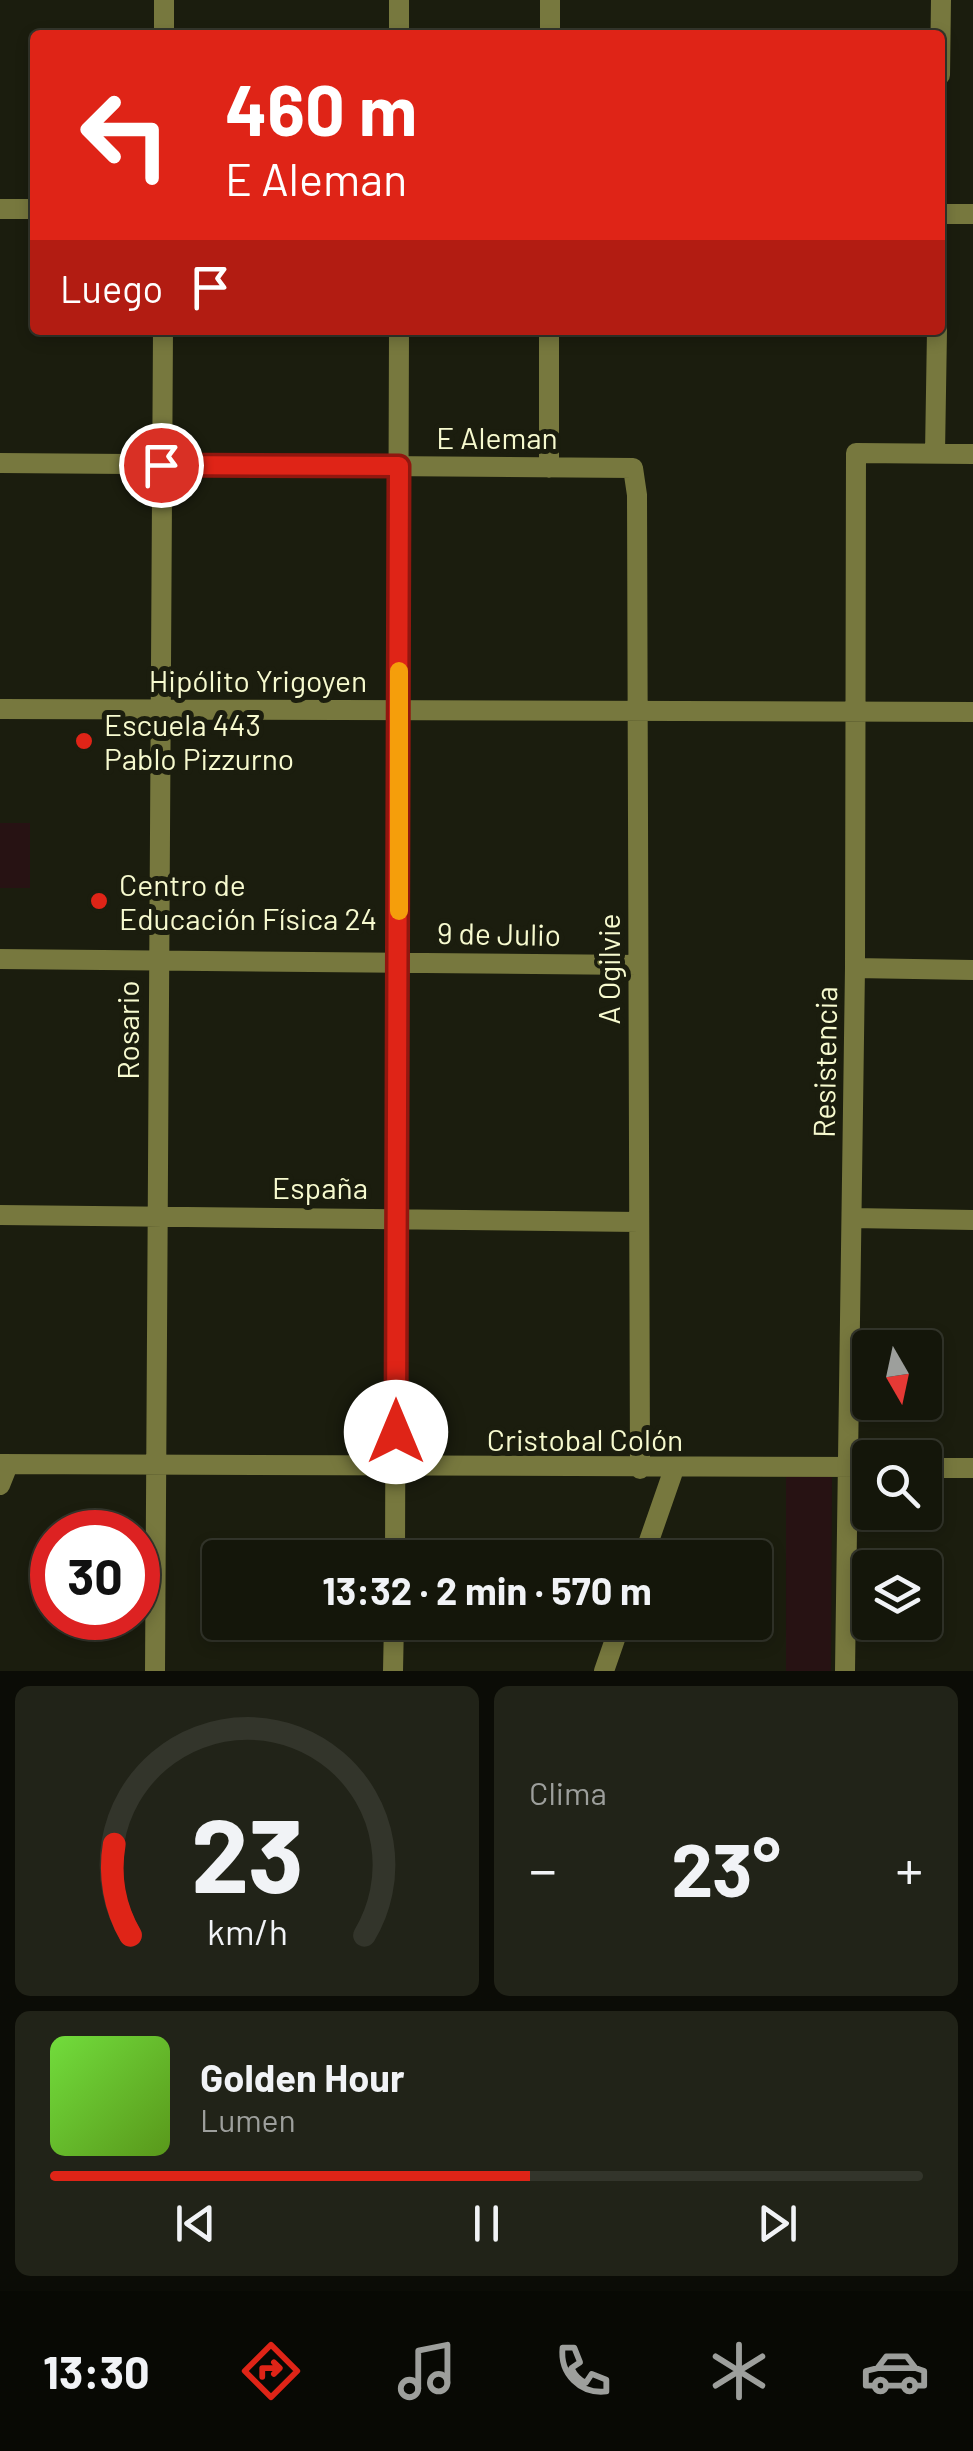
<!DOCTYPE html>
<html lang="es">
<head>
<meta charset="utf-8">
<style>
  :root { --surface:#14160a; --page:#212318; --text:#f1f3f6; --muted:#9d9f9c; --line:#33352b; --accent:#df2417 }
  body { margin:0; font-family:Barlow,sans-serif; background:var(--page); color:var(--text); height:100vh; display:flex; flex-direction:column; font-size:38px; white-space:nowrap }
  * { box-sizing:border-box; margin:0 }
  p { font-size:32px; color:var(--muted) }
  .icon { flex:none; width:55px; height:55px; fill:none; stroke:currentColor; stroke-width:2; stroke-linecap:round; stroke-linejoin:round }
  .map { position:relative; height:1671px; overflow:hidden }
  .details { display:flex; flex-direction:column; gap:15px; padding:15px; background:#0b0c06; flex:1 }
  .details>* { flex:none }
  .banner { position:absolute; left:30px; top:30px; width:915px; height:305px; border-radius:10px; box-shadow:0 5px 15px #0003,0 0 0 2px var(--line); background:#df2417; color:#fff; overflow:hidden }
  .needle { width:65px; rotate:171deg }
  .buttons { position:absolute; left:852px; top:1330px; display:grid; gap:20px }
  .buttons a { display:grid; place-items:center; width:90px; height:90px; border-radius:10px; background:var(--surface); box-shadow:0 5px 15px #0003,0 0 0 2px var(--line); font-size:50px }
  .speed { position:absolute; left:30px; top:1510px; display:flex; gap:20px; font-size:50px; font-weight:700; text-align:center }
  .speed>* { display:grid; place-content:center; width:130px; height:130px; border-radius:50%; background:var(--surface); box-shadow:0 5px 15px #0003,0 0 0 2px var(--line); line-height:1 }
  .speed .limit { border:15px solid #d22; background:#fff; color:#111 }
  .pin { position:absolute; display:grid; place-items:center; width:85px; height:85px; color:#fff; margin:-42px; border:5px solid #fff; border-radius:50%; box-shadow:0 2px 10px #0007 }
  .me { position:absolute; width:110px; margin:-55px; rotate:0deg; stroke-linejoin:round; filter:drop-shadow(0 0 8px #0008) }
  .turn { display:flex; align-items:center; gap:35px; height:210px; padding:0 30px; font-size:45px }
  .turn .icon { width:130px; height:130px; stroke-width:2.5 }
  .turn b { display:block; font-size:70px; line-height:85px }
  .then { display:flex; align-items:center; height:95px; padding:0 30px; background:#0003; gap:20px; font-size:38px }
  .big { font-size:75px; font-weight:700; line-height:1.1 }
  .details .tile { flex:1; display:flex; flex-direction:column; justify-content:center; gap:15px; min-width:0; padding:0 35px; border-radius:15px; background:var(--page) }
  .details .dial { align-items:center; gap:0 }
  .dial svg { height:260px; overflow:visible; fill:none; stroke:var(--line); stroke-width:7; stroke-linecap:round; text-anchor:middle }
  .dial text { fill:var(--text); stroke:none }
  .song { display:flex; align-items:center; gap:30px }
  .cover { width:120px; height:120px; border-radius:15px; background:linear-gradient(135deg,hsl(100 70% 55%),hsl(90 70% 35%)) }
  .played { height:10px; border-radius:5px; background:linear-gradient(90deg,var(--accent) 55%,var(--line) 55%) }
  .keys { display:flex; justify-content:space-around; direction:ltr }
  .heat { display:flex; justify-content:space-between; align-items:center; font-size:55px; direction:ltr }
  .details .tiles { flex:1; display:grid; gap:15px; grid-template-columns:1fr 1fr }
  .tile:last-child { grid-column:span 2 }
  .trip { position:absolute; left:202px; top:1540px; width:570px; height:100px; border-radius:10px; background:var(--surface); box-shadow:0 5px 15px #0003,0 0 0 2px var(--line); font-weight:700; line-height:100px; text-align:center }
  .tab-bar { display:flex; height:160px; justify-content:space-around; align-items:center; background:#080904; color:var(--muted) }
  .tab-bar .icon { width:70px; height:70px }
  .tab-bar .selected { color:var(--accent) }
  .tab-bar b { font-size:45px; color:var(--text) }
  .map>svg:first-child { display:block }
  .green { fill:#271213 }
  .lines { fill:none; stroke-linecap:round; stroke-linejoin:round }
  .minor { stroke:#77783e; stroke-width:20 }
  .route-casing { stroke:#91170f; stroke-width:25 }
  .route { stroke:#df2417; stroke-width:18 }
  .slow { stroke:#f59e0b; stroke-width:18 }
  .poi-dot { fill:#df2417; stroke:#1b1d0e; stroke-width:4 }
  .labels { text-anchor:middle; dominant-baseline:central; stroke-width:10; stroke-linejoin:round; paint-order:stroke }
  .street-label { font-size:30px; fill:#f7facf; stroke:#1b1d0e }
  .poi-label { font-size:30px; fill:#f7facf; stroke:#1b1d0e; text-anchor:start }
</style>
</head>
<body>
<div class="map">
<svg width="973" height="1671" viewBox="0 0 973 1671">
  <rect width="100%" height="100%" fill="#1b1d0e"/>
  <path class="green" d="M0,823H30V888H0Z
    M786,1477H832L831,1671H786Z"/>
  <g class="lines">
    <path class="minor" d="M399,0V35
      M164,35V0
      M550,35V0
      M940,75L941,0
      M0,209H35
      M940,214H973
      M549,330V468
      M935,453L937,330
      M0,463L633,468L637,495L640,1469
      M0,709L973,712
      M0,959L638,965
      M855,968L973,970
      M0,1215L639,1222
      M852,1218L973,1220
      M0,1464L870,1467
      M925,1468H973
      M0,1485L8,1465
      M395,1558L399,330
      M643,1558L674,1469
      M155,1671L163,330
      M393,1671L394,1622
      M604,1671L621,1622
      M845,1671L855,968L856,453L973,454"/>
  </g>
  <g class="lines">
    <defs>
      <path id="route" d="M161,465L399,466L396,1432"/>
    </defs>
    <use href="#route" class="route-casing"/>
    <use href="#route" class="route"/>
    <path class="slow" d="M399,671V911"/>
  </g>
  <g class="poi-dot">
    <circle cx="84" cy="741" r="10"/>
    <circle cx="99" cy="901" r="10"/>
  </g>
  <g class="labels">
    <g class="street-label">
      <text x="497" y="437">E Aleman</text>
      <text x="258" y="680">Hipólito Yrigoyen</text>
      <text transform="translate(499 933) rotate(1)">9 de Julio</text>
      <text transform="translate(608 969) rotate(-90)">A Ogilvie</text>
      <text transform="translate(127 1030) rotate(-90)">Rosario</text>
      <text transform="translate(824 1062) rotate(-89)">Resistencia</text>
      <text x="320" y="1187">España</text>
      <text x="585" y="1439">Cristobal Colón</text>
    </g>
    <g class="poi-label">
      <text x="104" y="724">Escuela 443<tspan x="104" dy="34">Pablo Pizzurno</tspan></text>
      <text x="119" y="884">Centro de<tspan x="119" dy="34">Educación Física 24</tspan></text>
    </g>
  </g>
</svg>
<div class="buttons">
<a><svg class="needle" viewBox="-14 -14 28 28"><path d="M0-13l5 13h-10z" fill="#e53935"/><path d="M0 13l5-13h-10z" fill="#9d9f9c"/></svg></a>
<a><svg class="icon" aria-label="search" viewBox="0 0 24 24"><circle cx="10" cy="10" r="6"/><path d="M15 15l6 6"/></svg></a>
<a><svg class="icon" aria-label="layers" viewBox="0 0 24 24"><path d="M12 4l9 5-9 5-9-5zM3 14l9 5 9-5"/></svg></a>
</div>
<div class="speed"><div class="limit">30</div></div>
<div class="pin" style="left:161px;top:465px;background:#d93025"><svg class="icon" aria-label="arrive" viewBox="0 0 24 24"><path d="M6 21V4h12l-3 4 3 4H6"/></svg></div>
<svg class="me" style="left:396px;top:1432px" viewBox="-20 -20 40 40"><circle r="19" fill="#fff"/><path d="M0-13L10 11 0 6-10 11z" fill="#df2417"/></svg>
<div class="trip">13:32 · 2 min · 570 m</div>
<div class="banner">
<div class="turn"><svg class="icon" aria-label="left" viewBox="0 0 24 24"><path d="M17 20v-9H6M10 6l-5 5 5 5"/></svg><div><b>460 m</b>E Aleman</div></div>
<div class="then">Luego<svg class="icon" aria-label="arrive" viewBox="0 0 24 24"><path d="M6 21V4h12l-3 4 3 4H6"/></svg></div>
</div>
</div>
<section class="details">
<div class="tiles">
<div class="tile dial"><svg viewBox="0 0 100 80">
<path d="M14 69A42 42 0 1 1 86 69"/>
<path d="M14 69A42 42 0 0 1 9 41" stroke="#df2417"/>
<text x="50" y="56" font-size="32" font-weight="700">23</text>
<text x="50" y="72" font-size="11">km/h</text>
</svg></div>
<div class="tile"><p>Clima</p>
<div class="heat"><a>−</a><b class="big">23°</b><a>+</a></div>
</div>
<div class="tile">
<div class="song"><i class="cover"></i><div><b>Golden Hour</b><p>Lumen</p></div></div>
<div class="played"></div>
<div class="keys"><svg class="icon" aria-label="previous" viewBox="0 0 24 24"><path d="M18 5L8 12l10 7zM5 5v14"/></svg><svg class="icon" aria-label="pause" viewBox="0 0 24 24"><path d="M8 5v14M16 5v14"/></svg><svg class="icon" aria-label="next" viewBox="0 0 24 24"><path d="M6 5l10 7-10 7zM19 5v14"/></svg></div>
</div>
</div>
</section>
<nav class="tab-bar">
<b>13:30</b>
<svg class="icon selected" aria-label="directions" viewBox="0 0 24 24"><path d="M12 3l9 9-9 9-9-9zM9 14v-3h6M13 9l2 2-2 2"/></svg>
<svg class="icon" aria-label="music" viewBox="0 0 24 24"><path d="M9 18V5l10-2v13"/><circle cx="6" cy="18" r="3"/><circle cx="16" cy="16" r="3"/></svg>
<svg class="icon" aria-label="phone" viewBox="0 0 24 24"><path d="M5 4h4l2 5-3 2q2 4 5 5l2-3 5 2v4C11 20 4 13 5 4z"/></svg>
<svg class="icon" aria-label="climate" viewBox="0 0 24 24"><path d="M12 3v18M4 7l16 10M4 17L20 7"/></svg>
<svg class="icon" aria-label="car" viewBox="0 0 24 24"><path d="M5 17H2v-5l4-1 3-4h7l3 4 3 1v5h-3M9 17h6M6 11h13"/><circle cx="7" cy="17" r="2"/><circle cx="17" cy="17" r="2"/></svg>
</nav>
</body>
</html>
